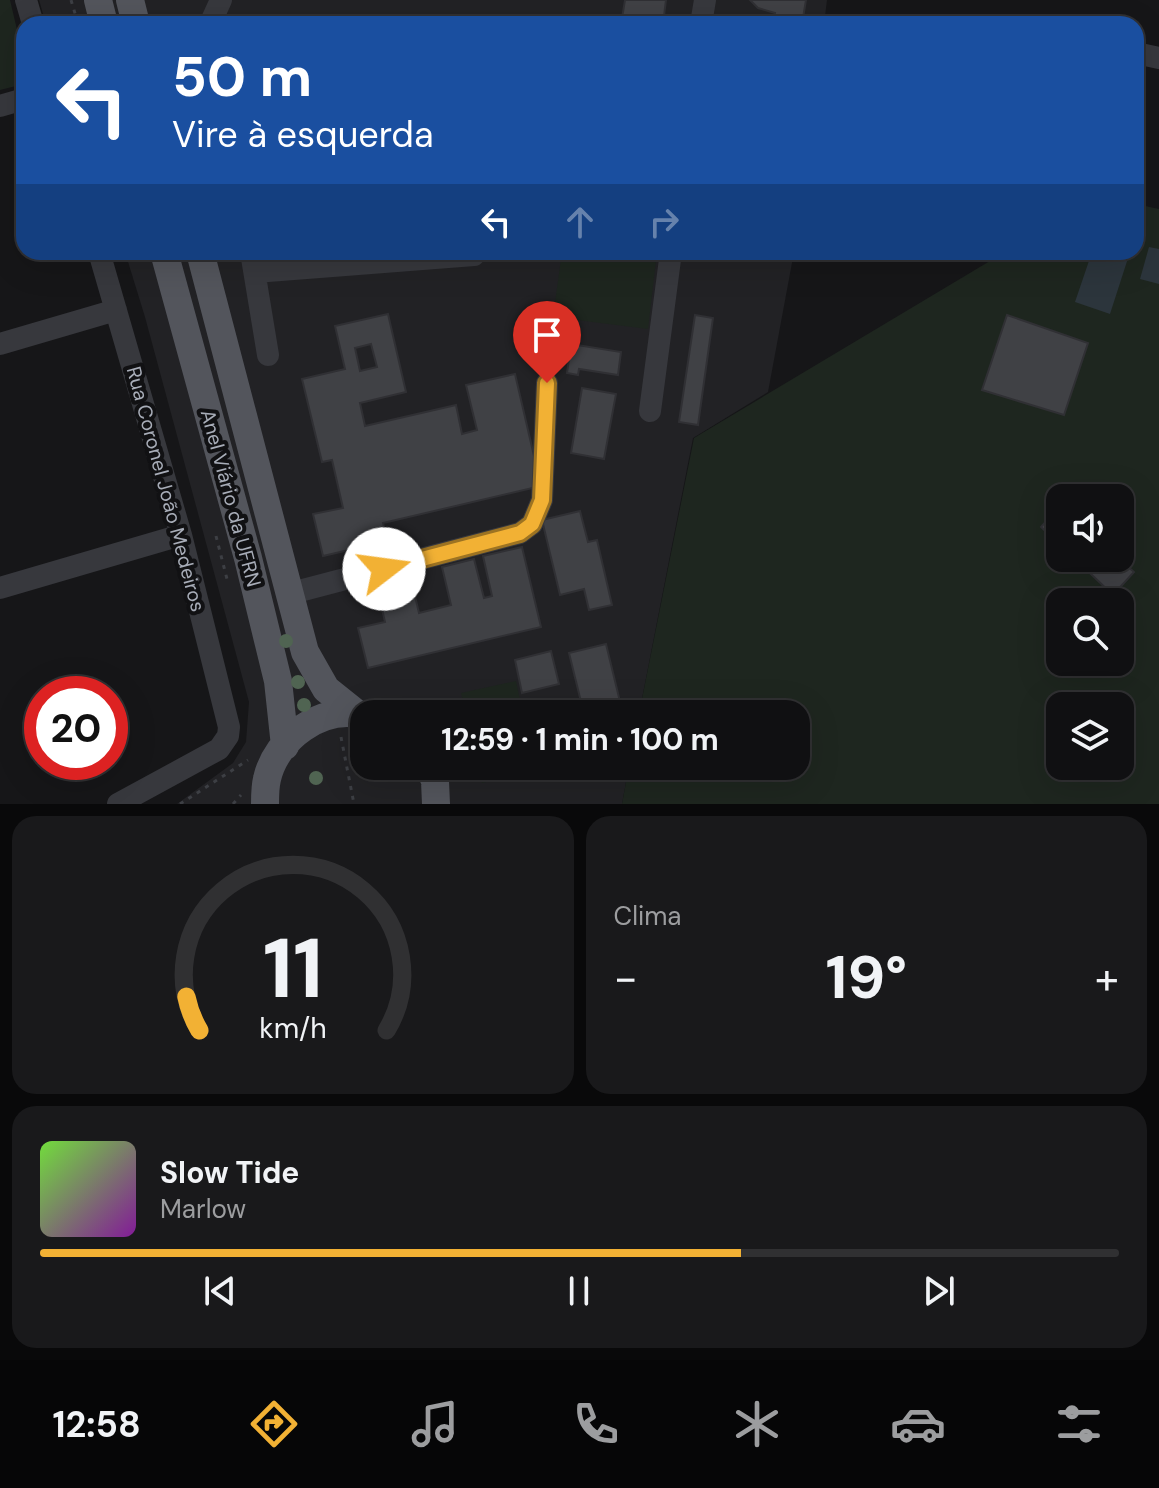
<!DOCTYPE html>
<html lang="pt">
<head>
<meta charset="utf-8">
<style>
  :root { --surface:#101012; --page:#19191b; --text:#f1f3f6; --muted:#9c9d9f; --line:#303032; --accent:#f2b134 }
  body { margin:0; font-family:"DM Sans",sans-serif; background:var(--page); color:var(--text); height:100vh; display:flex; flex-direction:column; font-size:30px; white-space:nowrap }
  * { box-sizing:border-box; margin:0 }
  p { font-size:26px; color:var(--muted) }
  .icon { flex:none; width:44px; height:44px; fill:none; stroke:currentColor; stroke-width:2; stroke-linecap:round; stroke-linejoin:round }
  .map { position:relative; height:804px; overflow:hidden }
  .sheet { display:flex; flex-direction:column; gap:12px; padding:12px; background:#09090a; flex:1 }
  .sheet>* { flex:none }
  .hud { position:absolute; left:16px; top:16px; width:1128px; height:244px; border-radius:24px; box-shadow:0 8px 32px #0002,0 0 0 2px var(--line); background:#1a4fa0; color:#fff; overflow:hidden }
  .tools { position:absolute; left:1046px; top:484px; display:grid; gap:16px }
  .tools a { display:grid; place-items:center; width:88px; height:88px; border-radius:16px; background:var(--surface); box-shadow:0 8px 32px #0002,0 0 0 2px var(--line); font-size:40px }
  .speed { position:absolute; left:24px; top:676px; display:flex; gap:16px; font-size:40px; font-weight:700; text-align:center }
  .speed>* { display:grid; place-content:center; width:104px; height:104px; border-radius:50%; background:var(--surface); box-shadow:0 8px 32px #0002,0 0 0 2px var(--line); line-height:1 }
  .speed .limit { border:12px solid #d22; background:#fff; color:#111 }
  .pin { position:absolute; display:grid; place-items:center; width:68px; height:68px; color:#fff; margin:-82px -34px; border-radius:50% 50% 50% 0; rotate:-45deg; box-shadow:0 0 8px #0007 }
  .pin .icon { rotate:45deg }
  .me { position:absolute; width:88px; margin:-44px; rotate:75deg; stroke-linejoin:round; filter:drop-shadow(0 0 6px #0008) }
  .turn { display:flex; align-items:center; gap:28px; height:168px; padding:0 24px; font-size:36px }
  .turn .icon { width:104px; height:104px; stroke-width:2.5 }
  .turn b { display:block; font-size:56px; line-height:68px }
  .lanes { display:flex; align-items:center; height:76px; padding:0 24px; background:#0003; justify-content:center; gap:40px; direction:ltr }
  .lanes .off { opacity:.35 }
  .big { font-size:60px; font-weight:700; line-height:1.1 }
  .sheet .widget { flex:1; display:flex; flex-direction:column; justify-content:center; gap:12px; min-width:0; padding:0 28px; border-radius:24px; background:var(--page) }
  .sheet .dial { align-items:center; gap:0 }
  .dial svg { height:208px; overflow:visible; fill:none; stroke:var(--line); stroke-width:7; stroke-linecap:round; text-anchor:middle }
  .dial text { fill:var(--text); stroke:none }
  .song { display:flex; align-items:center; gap:24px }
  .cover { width:96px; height:96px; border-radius:12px; background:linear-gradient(135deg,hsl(100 70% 55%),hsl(290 70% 35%)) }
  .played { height:8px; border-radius:4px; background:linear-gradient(90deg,var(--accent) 65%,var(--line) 65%) }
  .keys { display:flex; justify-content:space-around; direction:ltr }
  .heat { display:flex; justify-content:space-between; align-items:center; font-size:44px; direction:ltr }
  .sheet .tiles { flex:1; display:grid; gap:12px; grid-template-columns:1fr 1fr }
  .widget:last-child { grid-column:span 2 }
  .trip { position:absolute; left:350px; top:700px; width:460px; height:80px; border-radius:24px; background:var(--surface); box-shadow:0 8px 32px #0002,0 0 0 2px var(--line); font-weight:700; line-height:80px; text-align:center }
  .tabs { display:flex; height:128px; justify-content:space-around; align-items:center; background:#060607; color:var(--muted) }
  .tabs .icon { width:56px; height:56px }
  .tabs .selected { color:var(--accent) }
  .tabs b { font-size:36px; color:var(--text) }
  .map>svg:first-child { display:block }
  .built { fill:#222225 }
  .green { fill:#1e261f; fill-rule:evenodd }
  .water { fill:#2c353c }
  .building { fill:#404145; stroke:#303034; stroke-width:2; fill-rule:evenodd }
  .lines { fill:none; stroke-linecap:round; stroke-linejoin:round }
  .path { stroke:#3d3f44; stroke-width:3; stroke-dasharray:4 6; stroke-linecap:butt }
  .minor { stroke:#37383d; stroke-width:22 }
  .major { stroke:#53555c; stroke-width:28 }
  .tree { fill:#506452 }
  .route-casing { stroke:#9d7322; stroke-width:20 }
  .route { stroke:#f2b134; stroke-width:14 }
  .labels { text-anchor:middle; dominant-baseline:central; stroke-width:8; stroke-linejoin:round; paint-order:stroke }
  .street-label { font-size:20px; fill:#a8adb8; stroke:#111113 }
</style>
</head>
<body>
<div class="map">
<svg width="1159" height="804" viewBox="0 0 1159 804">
  <rect width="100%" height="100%" fill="#161618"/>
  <path class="built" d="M39,0H827L824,24H46Z
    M125,252H794L768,392L693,438L639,714H364V766H629L622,804H177L233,763L246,742L249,702L145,317Z"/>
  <path class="green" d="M0,0H10L24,59V84L0,90Z
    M1136,204L1159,209V804H622L629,766H796V714H639L694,438L1005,252H1136ZM1060,498H1120V558H1060ZM1060,602H1120V662H1060ZM1060,706H1120V766H1060Z
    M562,252H657L648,329L553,317Z
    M516,681L523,714H466L461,693Z
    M478,766H535L536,770L482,783Z"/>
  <path class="water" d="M1149,247L1159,249V284L1140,279Z
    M1092,252H1130L1110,314L1075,302Z"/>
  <path class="building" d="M625,0H666L663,24H621Z
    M750,0H806L802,24H773L775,13L758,8Z
    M388,314L406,392L360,403L365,426L456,405L462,434L477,430L466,385L515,374L541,486L383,523L388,541L323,556L313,514L343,508L332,460L322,462L302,379L345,369L335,326ZM371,344L377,367L360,371L355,348Z
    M695,315L713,318L698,425L679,422Z
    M1007,315L1088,343L1064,415L982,390Z
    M571,344L621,352L618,375L579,369L578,375L567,373Z
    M582,388L616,394L604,459L571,453Z
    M1060,506V545L1041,527Z
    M580,511L588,542L597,540L612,605L589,610L584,589L560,595L542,520Z
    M522,547L541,627L368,668L358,628L385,622L376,583L410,575L419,613L451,605L442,567L474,559L484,598L492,596L483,556Z
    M1074,558H1118L1134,572L1113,595Z
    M606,644L623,714H584L569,653Z
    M551,651L559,684L522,693L515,660Z"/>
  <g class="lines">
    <path class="path" d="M71,0L77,20
      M216,536L227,579
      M383,704L410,714
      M341,737L354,804
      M180,804L248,760
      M233,804L241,795"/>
    <path class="minor" d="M26,0L33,24
      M210,24L221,0
      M701,24L705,0
      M1136,53L1159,58
      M0,106L24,99
      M99,252L181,535L229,727L228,736L219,749L118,804
      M251,252L268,355
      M255,272L474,255
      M0,344L116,310
      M650,411L671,252
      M0,588L181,535
      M288,594L520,533L532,524L542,500L547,383"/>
    <path class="major" d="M98,0L104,24
      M130,0L136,24
      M164,252L248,558L278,681L285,746
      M200,252L305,652L326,689L356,713
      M429,766L435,781L436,804
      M265,804C265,796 265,787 267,779C276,738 322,705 363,715"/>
  </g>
  <g class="tree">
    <circle cx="286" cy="641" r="7"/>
    <circle cx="298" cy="682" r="7"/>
    <circle cx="304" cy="705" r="7"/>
    <circle cx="371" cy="774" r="7"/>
    <circle cx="316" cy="778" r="7"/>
  </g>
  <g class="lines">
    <defs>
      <path id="route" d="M384,569L520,533L532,524L542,500L547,383"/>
    </defs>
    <use href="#route" class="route-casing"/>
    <use href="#route" class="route"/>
  </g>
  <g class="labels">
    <g class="street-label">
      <text transform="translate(166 489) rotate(75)">Rua Coronel João Medeiros</text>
      <text transform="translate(231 498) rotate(75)">Anel Viário da UFRN</text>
    </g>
  </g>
</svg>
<div class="tools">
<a><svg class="icon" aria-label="sound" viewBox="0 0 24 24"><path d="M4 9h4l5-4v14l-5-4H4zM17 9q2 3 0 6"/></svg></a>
<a><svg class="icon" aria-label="search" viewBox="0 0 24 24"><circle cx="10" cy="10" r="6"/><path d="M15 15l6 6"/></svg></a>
<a><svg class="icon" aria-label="layers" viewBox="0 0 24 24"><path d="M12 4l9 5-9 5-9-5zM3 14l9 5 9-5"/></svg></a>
</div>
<div class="speed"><div class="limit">20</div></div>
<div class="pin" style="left:547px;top:383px;background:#d93025"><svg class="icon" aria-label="arrive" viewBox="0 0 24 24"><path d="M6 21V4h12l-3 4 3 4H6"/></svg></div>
<svg class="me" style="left:384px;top:569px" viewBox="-20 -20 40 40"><circle r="19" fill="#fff"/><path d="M0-13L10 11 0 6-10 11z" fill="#f2b134"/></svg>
<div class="trip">12:59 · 1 min · 100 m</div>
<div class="hud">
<div class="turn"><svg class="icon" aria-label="left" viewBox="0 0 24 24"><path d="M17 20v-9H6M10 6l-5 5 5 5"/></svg><div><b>50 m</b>Vire à esquerda</div></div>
<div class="lanes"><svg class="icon" aria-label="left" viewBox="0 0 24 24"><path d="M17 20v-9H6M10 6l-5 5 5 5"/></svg><svg class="icon off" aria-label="ahead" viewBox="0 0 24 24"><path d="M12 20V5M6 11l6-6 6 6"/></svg><svg class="icon off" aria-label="right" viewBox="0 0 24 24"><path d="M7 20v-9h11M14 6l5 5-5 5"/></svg></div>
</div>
</div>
<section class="sheet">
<div class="tiles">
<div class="widget dial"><svg viewBox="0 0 100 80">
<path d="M14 69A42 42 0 1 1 86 69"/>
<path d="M14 69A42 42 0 0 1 9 56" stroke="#f2b134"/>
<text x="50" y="56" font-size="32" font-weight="700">11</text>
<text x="50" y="72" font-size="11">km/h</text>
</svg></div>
<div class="widget"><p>Clima</p>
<div class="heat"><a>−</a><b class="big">19°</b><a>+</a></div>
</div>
<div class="widget">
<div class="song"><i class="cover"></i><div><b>Slow Tide</b><p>Marlow</p></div></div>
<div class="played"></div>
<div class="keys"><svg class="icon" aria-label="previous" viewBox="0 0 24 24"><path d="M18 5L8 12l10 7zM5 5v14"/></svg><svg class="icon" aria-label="pause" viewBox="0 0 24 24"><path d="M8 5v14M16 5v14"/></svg><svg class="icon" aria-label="next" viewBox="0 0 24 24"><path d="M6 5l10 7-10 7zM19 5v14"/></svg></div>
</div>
</div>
</section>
<nav class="tabs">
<b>12:58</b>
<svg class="icon selected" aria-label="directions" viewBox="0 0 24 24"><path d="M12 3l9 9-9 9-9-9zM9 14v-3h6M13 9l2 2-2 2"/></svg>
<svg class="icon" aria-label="music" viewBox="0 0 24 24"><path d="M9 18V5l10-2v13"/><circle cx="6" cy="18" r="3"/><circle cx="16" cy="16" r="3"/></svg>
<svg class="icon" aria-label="phone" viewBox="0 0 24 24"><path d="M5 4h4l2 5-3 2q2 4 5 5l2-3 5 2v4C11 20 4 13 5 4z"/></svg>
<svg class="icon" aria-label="climate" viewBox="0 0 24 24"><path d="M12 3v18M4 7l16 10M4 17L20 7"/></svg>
<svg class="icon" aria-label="car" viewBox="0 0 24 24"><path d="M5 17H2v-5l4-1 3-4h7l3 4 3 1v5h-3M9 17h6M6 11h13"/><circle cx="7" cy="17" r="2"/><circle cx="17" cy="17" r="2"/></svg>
<svg class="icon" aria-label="filters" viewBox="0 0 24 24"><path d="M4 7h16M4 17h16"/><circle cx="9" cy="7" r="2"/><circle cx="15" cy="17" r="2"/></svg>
</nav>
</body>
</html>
